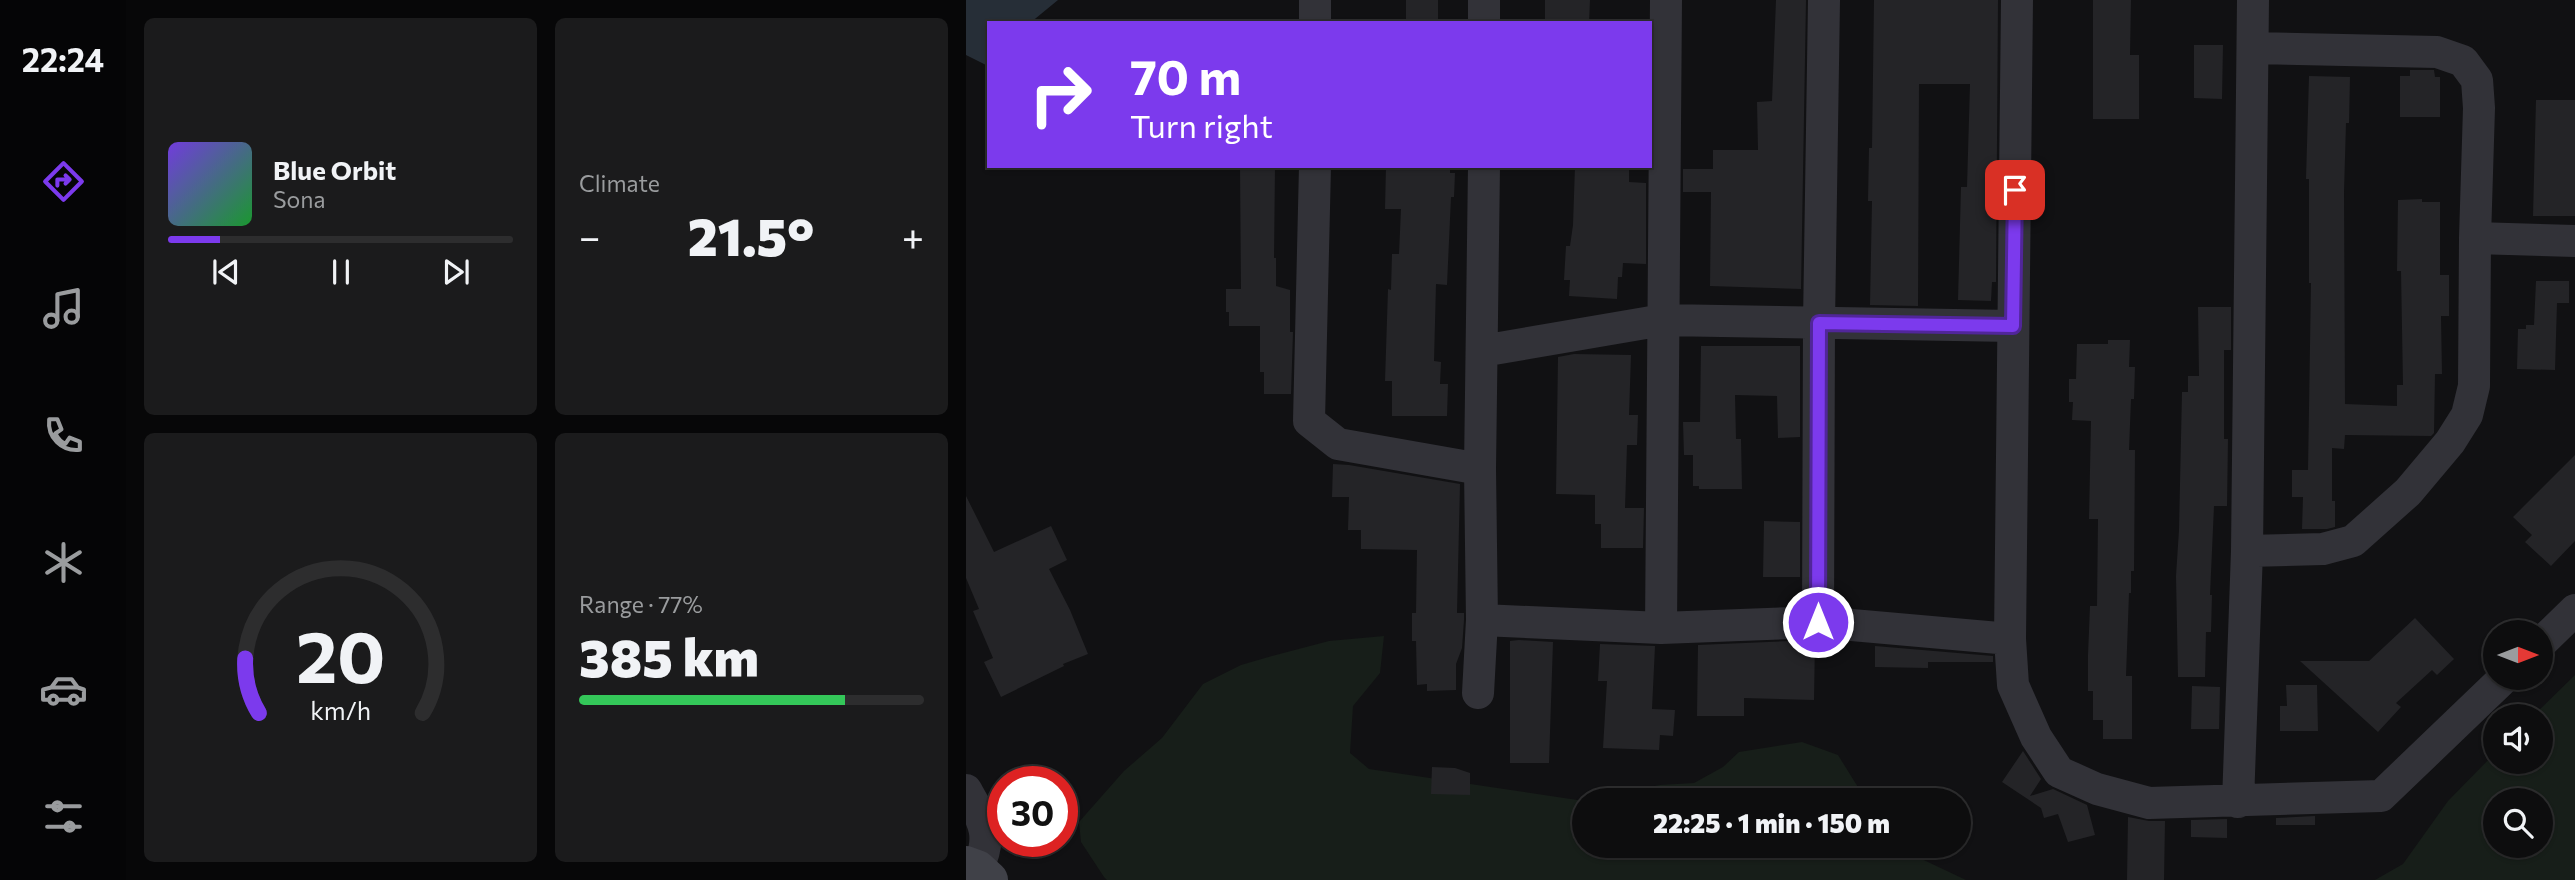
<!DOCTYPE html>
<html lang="en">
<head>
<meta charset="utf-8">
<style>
  :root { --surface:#0d0d0e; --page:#1b1b1c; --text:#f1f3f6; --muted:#9a9c9e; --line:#2d2d2e; --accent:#7c3aed }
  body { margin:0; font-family:Commissioner,sans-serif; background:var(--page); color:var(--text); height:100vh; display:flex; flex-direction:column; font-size:26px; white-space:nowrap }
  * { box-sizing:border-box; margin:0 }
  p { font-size:23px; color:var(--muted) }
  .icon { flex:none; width:38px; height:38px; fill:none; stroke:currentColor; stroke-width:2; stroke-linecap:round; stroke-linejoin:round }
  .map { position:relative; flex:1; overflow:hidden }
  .details { display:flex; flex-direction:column; gap:18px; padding:18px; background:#070708; width:840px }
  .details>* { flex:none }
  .guide { position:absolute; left:21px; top:21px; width:665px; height:147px; border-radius:0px; box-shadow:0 2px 5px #0004,0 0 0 2px var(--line); background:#7c3aed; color:#fff; overflow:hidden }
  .needle { width:46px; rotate:90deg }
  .tools { position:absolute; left:1517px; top:620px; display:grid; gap:14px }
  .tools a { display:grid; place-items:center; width:70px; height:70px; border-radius:50%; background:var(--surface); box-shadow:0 2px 5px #0004,0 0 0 2px var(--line); font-size:35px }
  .speed { position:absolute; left:21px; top:766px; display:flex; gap:14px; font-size:35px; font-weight:700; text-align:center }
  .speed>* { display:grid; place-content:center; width:91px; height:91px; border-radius:50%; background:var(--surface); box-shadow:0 2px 5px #0004,0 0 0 2px var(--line); line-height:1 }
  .speed .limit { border:10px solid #d22; background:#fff; color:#111 }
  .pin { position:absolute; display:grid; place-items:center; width:60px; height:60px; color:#fff; margin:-30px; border-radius:14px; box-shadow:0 4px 10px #0006 }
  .me { position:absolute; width:77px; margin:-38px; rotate:0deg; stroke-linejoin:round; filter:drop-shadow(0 0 5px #0008) }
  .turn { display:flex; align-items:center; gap:24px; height:147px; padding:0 28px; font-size:32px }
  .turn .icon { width:91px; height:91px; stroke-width:2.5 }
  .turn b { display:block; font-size:49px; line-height:60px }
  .big { font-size:52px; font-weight:800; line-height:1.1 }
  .details .card { flex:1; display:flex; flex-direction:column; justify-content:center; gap:10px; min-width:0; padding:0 24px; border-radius:10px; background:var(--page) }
  .details .dial { align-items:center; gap:0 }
  .dial svg { height:182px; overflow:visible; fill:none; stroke:var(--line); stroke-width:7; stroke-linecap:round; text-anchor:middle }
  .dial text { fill:var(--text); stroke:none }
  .song { display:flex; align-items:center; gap:21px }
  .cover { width:84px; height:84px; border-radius:10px; background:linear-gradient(135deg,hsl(260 70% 55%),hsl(130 70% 35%)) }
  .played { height:7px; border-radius:4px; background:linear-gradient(90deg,var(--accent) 15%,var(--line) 15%) }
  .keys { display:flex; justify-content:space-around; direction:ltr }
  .heat { display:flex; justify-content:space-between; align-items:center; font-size:38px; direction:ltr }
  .charge { height:10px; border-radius:5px; background:linear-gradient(90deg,#34c759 77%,var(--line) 0) }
  .details .tiles { flex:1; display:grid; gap:18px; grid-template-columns:repeat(2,1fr) }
  .trip { position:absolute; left:606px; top:788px; width:399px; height:70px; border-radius:35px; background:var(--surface); box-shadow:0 2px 5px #0004,0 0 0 2px var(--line); font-weight:800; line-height:70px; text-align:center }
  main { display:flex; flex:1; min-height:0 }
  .dock { display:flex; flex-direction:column; width:126px; justify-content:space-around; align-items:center; background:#050506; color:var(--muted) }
  .dock .icon { width:49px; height:49px }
  .dock .current { color:var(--accent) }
  .dock b { font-size:32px; color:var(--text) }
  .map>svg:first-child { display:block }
  .green { fill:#171e19; fill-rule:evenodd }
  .water { fill:#262e37 }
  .building { fill:#242427 }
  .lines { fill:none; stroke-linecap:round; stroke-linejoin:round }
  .street { stroke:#323238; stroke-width:32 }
  .secondary { stroke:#404148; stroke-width:38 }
  .route-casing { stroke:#51269a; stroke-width:18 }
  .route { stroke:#7c3aed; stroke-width:12 }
</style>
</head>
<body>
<main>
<nav class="dock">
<b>22:24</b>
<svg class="icon current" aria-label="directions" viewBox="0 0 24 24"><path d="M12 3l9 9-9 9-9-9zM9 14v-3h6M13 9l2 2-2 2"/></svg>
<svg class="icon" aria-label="music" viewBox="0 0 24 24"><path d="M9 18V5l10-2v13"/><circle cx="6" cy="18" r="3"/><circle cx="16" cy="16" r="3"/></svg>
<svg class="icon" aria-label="phone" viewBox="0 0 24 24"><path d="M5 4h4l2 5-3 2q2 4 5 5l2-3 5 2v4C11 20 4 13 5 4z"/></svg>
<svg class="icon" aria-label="climate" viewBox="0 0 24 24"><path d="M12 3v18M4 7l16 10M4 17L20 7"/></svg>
<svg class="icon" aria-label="car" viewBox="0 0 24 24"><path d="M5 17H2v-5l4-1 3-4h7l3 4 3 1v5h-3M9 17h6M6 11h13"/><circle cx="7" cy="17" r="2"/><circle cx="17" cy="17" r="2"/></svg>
<svg class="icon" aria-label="filters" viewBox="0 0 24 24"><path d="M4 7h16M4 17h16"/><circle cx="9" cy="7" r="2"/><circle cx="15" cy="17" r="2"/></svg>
</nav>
<section class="details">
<div class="tiles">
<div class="card">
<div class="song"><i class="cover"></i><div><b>Blue Orbit</b><p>Sona</p></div></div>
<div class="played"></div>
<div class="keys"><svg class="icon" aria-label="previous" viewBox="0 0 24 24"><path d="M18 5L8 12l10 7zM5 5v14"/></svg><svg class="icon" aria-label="pause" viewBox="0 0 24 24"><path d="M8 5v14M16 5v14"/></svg><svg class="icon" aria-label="next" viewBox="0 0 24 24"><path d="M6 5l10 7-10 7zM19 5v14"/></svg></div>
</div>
<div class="card"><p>Climate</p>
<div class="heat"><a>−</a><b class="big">21.5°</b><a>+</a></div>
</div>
<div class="card dial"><svg viewBox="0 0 100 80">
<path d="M14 69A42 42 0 1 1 86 69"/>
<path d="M14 69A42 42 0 0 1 8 45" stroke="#7c3aed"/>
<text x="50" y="56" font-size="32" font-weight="700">20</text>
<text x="50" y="72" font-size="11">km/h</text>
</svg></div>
<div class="card"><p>Range · 77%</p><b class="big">385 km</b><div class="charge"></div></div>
</div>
</section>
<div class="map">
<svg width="1609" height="880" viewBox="0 0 1609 880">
  <rect width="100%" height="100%" fill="#111113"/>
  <path class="green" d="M418,636L414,673L387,706L384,753L403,769L618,801V845H926L1000,880H141L138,877L115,842L113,822L158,771L196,738L237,684L275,665L306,656L363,641Z
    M1609,675V880H1409L1437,864L1482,801L1529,753L1530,761H1575V716H1567ZM1530,800H1575V845H1530Z
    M836,742L872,755L900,800H634L653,798L672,789L694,785L728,783L757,767L773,752Z"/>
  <path class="water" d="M0,0H92L64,23H23L22,66L0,55Z"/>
  <path class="building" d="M440,0H472V23H440Z
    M579,0H624L623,23H579Z
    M810,0H840L835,289L744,286L745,192H717V169H747V150H792L791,102L806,101Z
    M908,0H1032L1030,282H1026L1025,301L992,300L995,187H1001L1004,84H953L952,306L904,305L906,201H902L903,148H906Z
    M1127,0H1165L1164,55H1173V119H1127Z
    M1228,45H1257L1256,99L1228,98Z
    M1444,70H1468L1469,77H1474V117H1434V76H1444Z
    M1343,76L1384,77L1383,123H1380L1378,192L1379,404L1431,406V385H1437L1435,271H1431L1432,200L1456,199V202H1474V275H1483V316H1475L1476,374H1469L1468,433L1465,436L1379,435L1378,449L1366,448V501H1369V527L1361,529H1336L1337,497H1326V470H1342L1345,283H1343V179H1340Z
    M1570,100H1609V216H1567Z
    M274,166H309L308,258H310V286L324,290V332H327L325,394H298V372H294V326H263V312H260V289H275Z
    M420,166H484V173H489L488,197H485L481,285L470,284L468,361L475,362L474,384H482L481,416H426V381H419L422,289L425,290L426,254H433L435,209H419Z
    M609,166H663V182L680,183V264L657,263L656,277H652L651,299L603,296L604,280H598L600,246H604L607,225Z
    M1570,281H1603V303H1591L1589,370L1551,369L1552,329H1560V325H1568Z
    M1232,307H1265V350H1258V439H1262L1261,506H1248L1244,595H1246L1245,632H1240L1239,677H1212L1210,576L1213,530L1216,392H1222V376H1233Z
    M1142,340H1164L1163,367H1169L1168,399H1165L1163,450H1169L1168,571H1165V593H1163L1160,676H1166V739H1137V720H1127V691H1122V655L1124,606H1131L1132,519H1123L1125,421L1106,420L1107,402H1103V379H1110L1111,344H1142Z
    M735,346H834V437L812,438L811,396L769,395L770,439H775L776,489H733V486H727V455H718L717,422H734Z
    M608,354L665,355L663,415H672L671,445H661L659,508H678L677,548H635V524H629V495L590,494L592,357Z
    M1609,455V541L1585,566L1559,542L1566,535L1547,517Z
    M367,464L383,465L494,484L491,613H498V620L496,648L490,664V690L461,691V684L451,685L450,641H446V613H450L451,550L395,549V530H382L383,497H366Z
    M0,496L28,552L85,526L101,560L83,569L104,610L122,654L97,664L98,666L35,697L18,662L27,658L7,611L13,609L0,578Z
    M798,521L834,522V577H797Z
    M1449,618L1488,659L1471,675L1466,670L1430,703L1435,707L1412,732L1334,661H1403Z
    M553,640L587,642L583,763H544V641Z
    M849,640L848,700L778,698V716H731L732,645Z
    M634,644L689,646L686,709L709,710L707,736L694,735L693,750L637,748L641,681H632Z
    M909,646L1027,656V662H962V668L909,667Z
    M1320,685H1351L1352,731H1314V706H1321Z
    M1226,686L1254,687L1253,729H1225Z
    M1057,751L1075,779L1064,796L1087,789L1121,805L1129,835L1102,842L1092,814L1078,818L1075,808L1036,782Z
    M466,767L489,768L504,773V795L465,794Z
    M1349,816V825H1310V818Z
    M1162,817L1183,821H1199L1198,880H1161Z
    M1261,819V838L1225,837V820Z"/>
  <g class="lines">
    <path class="street" d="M349,0V23
      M518,0V23
      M1051,0L1044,639L1047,685L1070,737L1093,772L1131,789L1183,803L1415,796L1539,677
      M349,166L343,421L372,444L514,469
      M518,166L514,469L516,620L695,628L852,622L1044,639
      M1509,238L1609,241
      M516,351L697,320L1047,326
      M1281,551L1357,549L1387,541L1442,492L1484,442L1501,415L1508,386L1509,238L1513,108L1511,80L1497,61L1471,52L1287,48
      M852,622L853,323L858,0
      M695,628L700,0
      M1575,643L1609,610
      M512,693L516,620
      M0,790C17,820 28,836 11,869
      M1272,802L1281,551L1287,0"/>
    <path class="secondary" d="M0,865L11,869L23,880"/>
  </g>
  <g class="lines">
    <defs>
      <path id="route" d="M852,622L853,323L1047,326L1049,190"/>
    </defs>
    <use href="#route" class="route-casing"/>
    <use href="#route" class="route"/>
  </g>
</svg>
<div class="tools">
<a><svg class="needle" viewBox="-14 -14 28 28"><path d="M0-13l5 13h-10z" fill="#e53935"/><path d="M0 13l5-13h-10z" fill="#9a9c9e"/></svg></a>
<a><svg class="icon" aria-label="sound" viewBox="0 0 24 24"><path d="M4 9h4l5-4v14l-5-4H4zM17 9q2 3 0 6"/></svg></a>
<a><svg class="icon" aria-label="search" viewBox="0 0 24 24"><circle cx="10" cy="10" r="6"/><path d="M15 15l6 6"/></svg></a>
</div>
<div class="speed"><div class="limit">30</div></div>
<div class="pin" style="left:1049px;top:190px;background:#d93025"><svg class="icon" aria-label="arrive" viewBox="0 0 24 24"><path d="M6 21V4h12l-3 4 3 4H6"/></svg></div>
<svg class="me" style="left:852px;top:622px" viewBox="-20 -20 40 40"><circle r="17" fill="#7c3aed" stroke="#fff" stroke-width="3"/><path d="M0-11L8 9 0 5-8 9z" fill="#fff"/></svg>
<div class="trip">22:25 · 1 min · 150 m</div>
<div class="guide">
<div class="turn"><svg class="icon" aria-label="right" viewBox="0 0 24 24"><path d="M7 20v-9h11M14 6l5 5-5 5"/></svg><div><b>70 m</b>Turn right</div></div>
</div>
</div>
</main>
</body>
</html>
